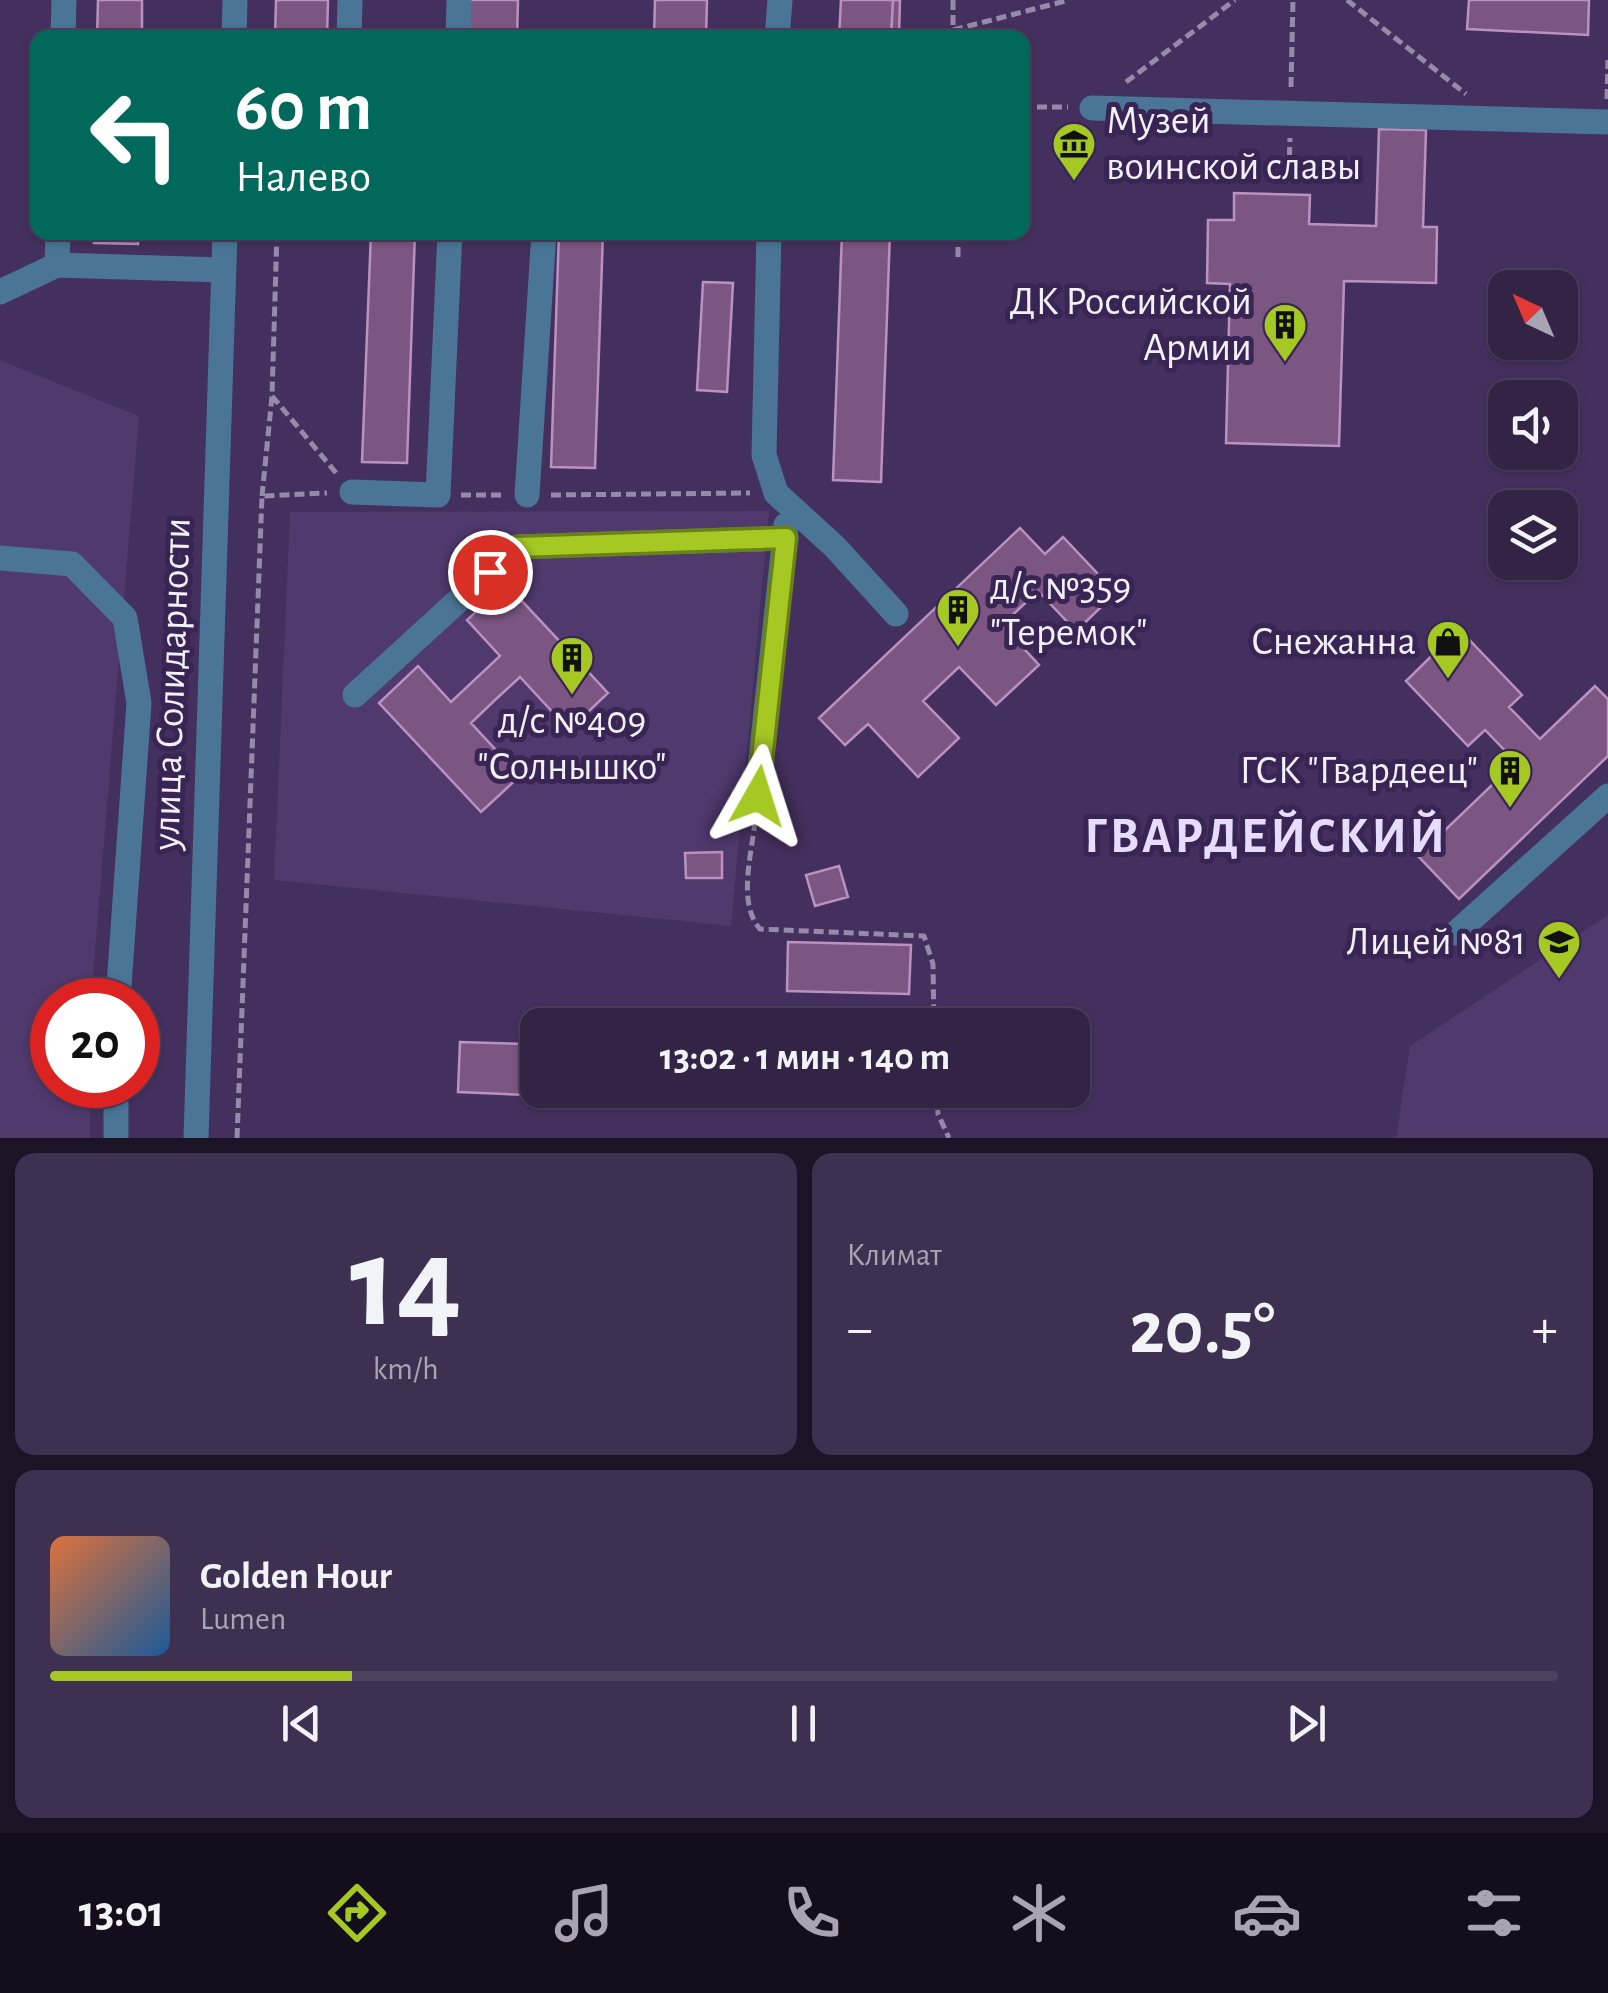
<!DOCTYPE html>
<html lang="ru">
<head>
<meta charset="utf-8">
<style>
  :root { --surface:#332446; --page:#3e3051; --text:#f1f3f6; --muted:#a9a4b3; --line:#4e415f; --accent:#a5c823 }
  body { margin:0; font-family:"Alegreya Sans",sans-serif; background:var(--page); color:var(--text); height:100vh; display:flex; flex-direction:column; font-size:38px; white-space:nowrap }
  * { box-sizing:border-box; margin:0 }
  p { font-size:32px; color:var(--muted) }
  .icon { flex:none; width:55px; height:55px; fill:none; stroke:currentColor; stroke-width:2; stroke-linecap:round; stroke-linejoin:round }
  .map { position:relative; height:1138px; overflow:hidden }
  .panel { display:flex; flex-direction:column; gap:15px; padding:15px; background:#1c1426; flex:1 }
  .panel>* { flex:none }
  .hud { position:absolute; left:30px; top:30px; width:1000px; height:210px; border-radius:20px; box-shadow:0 2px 8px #0004,0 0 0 2px var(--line); background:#00695c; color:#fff; overflow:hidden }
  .needle { width:65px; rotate:316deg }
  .tools { position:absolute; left:1488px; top:270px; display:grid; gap:20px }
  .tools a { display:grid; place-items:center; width:90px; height:90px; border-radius:20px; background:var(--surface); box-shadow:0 2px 8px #0004,0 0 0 2px var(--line); font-size:50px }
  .speed { position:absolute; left:30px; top:978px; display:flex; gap:20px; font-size:50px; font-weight:700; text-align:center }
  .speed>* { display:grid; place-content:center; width:130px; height:130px; border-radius:50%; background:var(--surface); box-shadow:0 2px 8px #0004,0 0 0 2px var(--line); line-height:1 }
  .speed .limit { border:15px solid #d22; background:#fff; color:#111 }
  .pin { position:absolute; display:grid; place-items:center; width:85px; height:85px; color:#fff; margin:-42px; border:5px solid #fff; border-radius:50%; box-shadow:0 2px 10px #0007 }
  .me { position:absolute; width:110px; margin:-55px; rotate:6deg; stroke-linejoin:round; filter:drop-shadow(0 0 8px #0008) }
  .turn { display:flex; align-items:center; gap:35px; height:210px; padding:0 40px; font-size:45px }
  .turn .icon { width:130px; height:130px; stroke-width:2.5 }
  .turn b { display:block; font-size:70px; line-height:85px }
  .big { font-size:75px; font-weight:700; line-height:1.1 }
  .panel .tile { flex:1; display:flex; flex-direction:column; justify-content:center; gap:15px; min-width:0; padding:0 35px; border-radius:20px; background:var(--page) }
  .panel .dial { align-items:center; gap:0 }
  .dial b { font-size:130px; line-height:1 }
  .song { display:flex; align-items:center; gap:30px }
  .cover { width:120px; height:120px; border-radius:15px; background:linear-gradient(135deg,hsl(20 70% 55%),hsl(210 70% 35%)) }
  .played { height:10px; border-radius:5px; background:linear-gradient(90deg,var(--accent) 20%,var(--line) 20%) }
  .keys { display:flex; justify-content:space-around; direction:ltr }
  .heat { display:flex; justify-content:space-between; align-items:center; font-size:55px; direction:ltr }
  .panel .tiles { flex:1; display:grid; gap:15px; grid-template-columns:1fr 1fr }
  .tile:last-child { grid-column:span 2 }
  .trip { position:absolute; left:520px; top:1008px; width:570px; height:100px; border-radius:20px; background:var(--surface); box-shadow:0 2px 8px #0004,0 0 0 2px var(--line); font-weight:700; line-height:100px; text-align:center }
  .dock { display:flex; height:160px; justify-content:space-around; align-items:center; background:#140e1c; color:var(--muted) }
  .dock .icon { width:70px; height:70px }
  .dock .current { color:var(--accent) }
  .dock b { font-size:45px; color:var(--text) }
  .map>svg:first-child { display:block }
  .built { fill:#4f396d }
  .building { fill:#7c5682; stroke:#ba91c0; stroke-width:2.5 }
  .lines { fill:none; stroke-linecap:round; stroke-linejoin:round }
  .path { stroke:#968aa8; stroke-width:5; stroke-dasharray:10 5; stroke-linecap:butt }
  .minor { stroke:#4a7596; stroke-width:25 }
  .route-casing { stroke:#6b8217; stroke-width:25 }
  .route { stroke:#a5c823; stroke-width:18 }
  .labels { text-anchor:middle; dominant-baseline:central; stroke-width:10; stroke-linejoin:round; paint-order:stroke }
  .poi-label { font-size:40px; fill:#f3effb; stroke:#392553; text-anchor:end }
  .street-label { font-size:40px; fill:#f3effb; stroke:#392553 }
  .district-label { font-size:50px; font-weight:bold; letter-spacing:2.5px; fill:#e7dbfe; stroke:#392553 }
</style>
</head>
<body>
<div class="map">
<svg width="1608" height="1138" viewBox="0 0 1608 1138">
  <rect width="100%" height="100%" fill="#44305e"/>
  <path class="built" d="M0,360L139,416L91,1000H52V1085H90V1138H0Z
    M769,511L731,926L274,880L290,512Z
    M1608,915V1138H1396L1410,1046Z"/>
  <path class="building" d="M98,0H142V38H97Z
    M276,0H328L327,38H275Z
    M466,0H518L517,38H464Z
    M655,0H707L706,38H654Z
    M841,0H893L891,38H839Z
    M893,0H900L899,35H891Z
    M1469,0H1589L1588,35L1467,29Z
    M1379,129L1426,130L1423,227H1437L1436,283L1344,281L1339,446L1226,443L1230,284L1207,283L1208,220H1234V193L1310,195L1309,224L1376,226Z
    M94,232H138V244L94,243Z
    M371,232H415L407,463L362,462Z
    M559,232H603L595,468L551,467Z
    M842,232H890L881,482L833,480Z
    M703,282L733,283L727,392L697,390Z
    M1020,528L1045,554L1063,537L1116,593L1076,631L1038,591L1002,625L1039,665L996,705L959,667L923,701L959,738L918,777L868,724L845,745L819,718Z
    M506,584L608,693L569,730L520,677L495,700L471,723L520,776L481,812L379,703L418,666L451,702L500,656L467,620Z
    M1459,629L1522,695L1509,707L1540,739L1595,686L1608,699V756L1459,899L1418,856L1516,762L1485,730L1468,746L1406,681Z
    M722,852V878H686L685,853Z
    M839,866L848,897L815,906L806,875Z
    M788,942L911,945L909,994L787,991Z
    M460,1042L529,1044L527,1095L458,1092Z
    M582,1090H733L732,1097Z"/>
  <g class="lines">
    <path class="path" d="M953,0V38
      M1347,0L1466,94
      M953,30L1069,0
      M1126,82L1235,0
      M1291,87L1293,0
      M1607,99L1608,60
      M1022,107H1068
      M1289,172L1290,138
      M958,232V257
      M272,396L337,474
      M461,495H505
      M551,495L750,493
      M262,496L272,396L277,232
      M755,821C752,853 737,903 760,929L924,936L933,964L934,1025
      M937,1090L938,1114L949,1138
      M237,1138L262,496L327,493"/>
    <path class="minor" d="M63,38L64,0
      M234,38L235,0
      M349,38L350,0
      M458,38L459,0
      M777,38L780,0
      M1092,108L1608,122
      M769,232L764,455L776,493L835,547L896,614
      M57,265L58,232
      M0,292L57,265L223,270
      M352,492L438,495L450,232
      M527,495L544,232
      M0,558L72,564L125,618L139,703L118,1000
      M355,695L517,547L786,538
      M757,796L786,525
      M1456,933L1608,796
      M116,1138V1085
      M196,1138L225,232"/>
  </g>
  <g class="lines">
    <defs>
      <path id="route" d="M490,572L517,547L786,538L758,796"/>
    </defs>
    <use href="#route" class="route-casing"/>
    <use href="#route" class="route"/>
  </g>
  <defs>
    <symbol id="museum-pin" viewBox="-11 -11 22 30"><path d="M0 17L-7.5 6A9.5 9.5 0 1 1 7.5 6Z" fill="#a5c823" stroke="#392553"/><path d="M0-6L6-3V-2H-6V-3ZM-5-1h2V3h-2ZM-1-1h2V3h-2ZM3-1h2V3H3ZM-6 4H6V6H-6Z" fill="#111"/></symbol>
    <symbol id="building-pin" viewBox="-11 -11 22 30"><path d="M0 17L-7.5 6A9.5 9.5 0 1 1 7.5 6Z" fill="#a5c823" stroke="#392553"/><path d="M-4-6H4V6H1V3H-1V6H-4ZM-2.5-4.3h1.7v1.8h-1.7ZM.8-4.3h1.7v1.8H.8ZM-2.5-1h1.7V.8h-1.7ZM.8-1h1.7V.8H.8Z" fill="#111"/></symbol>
    <symbol id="shop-pin" viewBox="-11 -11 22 30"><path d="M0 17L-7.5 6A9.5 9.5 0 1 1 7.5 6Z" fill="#a5c823" stroke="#392553"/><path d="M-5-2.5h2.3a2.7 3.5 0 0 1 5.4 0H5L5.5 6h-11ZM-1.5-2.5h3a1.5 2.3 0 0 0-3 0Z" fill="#111"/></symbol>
    <symbol id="school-pin" viewBox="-11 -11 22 30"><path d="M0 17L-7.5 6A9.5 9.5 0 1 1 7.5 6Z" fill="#a5c823" stroke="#392553"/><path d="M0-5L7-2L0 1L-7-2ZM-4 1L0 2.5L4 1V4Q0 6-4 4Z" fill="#111"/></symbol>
  </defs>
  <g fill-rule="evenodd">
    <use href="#museum-pin" x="1049" y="119" width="50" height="68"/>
    <use href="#building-pin" x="1260" y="300" width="50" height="68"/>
    <use href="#building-pin" x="933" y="585" width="50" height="68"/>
    <use href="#shop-pin" x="1423" y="617" width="50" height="68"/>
    <use href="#building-pin" x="547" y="633" width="50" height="68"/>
    <use href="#building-pin" x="1485" y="746" width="50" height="68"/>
    <use href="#school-pin" x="1534" y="917" width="50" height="68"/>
  </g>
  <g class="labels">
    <g class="poi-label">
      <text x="1106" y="121" text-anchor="start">Музей<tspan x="1106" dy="46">воинской славы</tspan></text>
      <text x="1252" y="302">ДК Российской<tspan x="1252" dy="46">Армии</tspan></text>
      <text x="990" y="587" text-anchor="start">д/с №359<tspan x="990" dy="46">"Теремок"</tspan></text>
      <text x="1416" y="642">Снежанна</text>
      <text x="572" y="721" text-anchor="middle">д/с №409<tspan x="572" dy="46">"Солнышко"</tspan></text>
      <text x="1478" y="771">ГСК "Гвардеец"</text>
      <text x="1526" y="942">Лицей №81</text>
    </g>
    <g class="street-label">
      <text transform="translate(172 684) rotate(-88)">улица Солидарности</text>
    </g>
    <g class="district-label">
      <text x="1266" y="837">ГВАРДЕЙСКИЙ</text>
    </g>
  </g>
</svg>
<div class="tools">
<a><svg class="needle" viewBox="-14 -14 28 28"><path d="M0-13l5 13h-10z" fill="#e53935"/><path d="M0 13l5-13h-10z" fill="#a9a4b3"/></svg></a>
<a><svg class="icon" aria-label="sound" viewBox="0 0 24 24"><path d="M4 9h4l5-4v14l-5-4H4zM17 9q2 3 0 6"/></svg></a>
<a><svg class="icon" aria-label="layers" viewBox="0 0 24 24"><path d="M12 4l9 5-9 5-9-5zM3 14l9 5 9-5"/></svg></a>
</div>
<div class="speed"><div class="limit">20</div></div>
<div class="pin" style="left:490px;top:572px;background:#d93025"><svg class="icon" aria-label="arrive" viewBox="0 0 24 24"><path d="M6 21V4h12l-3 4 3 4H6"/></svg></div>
<svg class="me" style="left:758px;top:796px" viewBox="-20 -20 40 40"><path d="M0-17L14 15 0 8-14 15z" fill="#a5c823" stroke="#fff" stroke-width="4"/></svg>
<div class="trip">13:02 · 1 мин · 140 m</div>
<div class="hud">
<div class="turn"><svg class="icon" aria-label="left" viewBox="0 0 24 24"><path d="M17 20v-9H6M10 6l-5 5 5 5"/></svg><div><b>60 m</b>Налево</div></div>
</div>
</div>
<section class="panel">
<div class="tiles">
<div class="tile dial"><b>14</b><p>km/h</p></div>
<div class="tile"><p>Климат</p>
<div class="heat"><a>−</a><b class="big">20.5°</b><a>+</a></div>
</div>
<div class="tile">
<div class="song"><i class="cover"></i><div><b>Golden Hour</b><p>Lumen</p></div></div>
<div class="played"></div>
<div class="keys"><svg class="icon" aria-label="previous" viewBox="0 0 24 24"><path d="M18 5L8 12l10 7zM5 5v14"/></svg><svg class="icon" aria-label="pause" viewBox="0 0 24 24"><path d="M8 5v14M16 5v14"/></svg><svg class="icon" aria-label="next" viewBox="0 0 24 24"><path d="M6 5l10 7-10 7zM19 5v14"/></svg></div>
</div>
</div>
</section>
<nav class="dock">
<b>13:01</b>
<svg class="icon current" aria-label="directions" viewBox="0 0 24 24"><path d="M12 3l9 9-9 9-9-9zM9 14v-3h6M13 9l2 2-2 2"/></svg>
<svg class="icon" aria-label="music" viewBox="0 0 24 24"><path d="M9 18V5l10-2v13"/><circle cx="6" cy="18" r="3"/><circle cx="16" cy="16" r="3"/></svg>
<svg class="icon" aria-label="phone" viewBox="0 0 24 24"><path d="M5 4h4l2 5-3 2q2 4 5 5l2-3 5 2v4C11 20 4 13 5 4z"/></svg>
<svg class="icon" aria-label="climate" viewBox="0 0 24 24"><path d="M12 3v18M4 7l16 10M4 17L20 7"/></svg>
<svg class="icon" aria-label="car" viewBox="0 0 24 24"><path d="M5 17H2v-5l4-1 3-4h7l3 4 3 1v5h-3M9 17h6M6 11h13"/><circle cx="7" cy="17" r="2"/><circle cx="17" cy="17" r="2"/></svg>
<svg class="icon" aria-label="filters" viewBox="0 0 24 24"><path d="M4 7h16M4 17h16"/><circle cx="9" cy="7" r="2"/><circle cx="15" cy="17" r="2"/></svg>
</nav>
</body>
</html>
